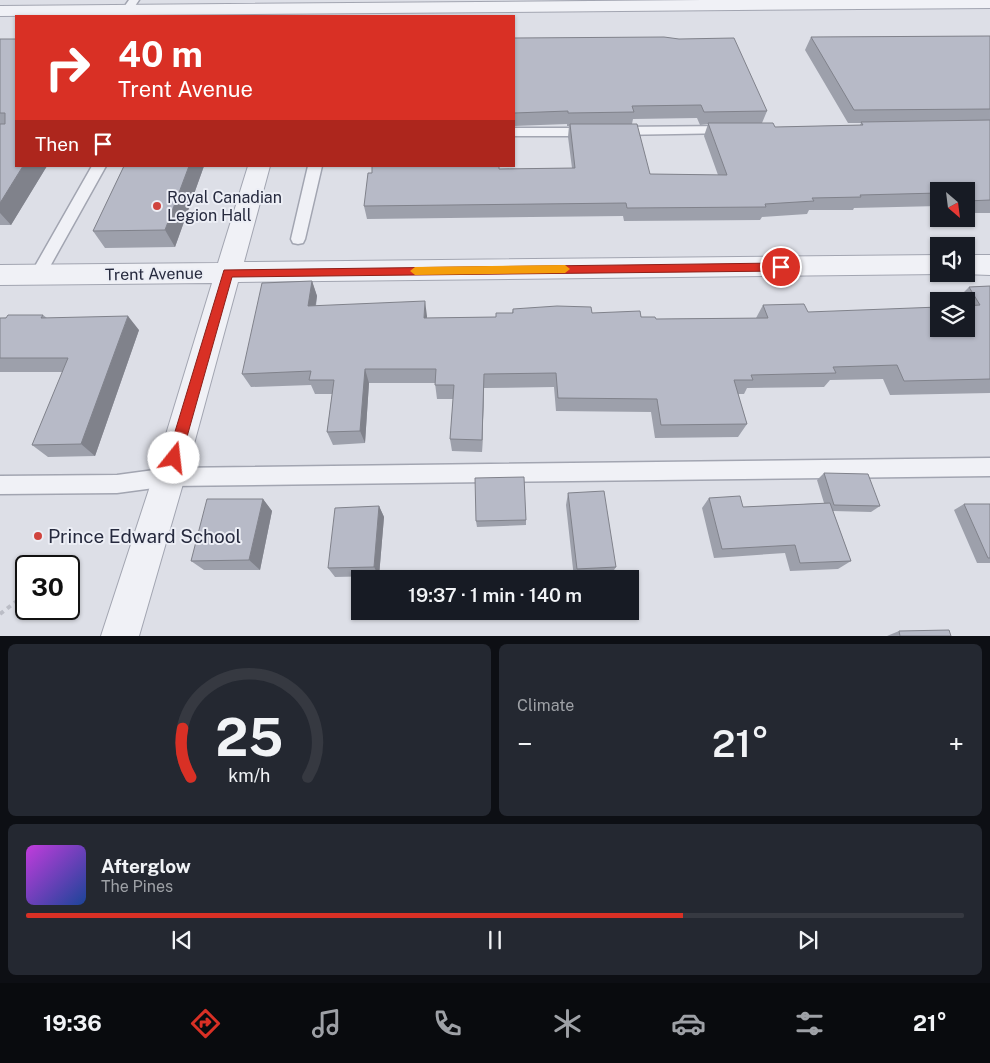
<!DOCTYPE html>
<html lang="en">
<head>
<meta charset="utf-8">
<style>
  :root { --surface:#171b24; --page:#242831; --text:#f1f3f6; --muted:#9ea1a6; --line:#363941; --accent:#d93025 }
  body { margin:0; font-family:"Public Sans",sans-serif; background:var(--page); color:var(--text); height:100vh; display:flex; flex-direction:column; font-size:19px; white-space:nowrap }
  * { box-sizing:border-box; margin:0 }
  p { font-size:16px; color:var(--muted) }
  .icon { flex:none; width:28px; height:28px; fill:none; stroke:currentColor; stroke-width:2; stroke-linecap:round; stroke-linejoin:round }
  .map { position:relative; height:636px; overflow:hidden }
  .side { display:flex; flex-direction:column; gap:8px; padding:8px; background:#0d0f14; flex:1 }
  .side>* { flex:none }
  .banner { position:absolute; left:15px; top:15px; width:500px; height:152px; border-radius:0px; box-shadow:0 1px 4px #0004; background:#d93025; color:#fff; overflow:hidden }
  .needle { width:32px; rotate:152deg }
  .buttons { position:absolute; left:930px; top:182px; display:grid; gap:10px }
  .buttons a { display:grid; place-items:center; width:45px; height:45px; border-radius:0px; background:var(--surface); box-shadow:0 1px 4px #0004; font-size:25px }
  .speed { position:absolute; left:15px; top:555px; display:flex; gap:10px; font-size:25px; font-weight:700; text-align:center }
  .speed>* { display:grid; place-content:center; width:65px; height:65px; border-radius:50%; background:var(--surface); box-shadow:0 1px 4px #0004; line-height:1 }
  .speed .limit { border:2px solid #111; border-radius:8px; background:#fff; color:#111 }
  .pin { position:absolute; display:grid; place-items:center; width:42px; height:42px; color:#fff; margin:-21px; border:2px solid #fff; border-radius:50%; box-shadow:0 1px 5px #0007 }
  .me { position:absolute; width:55px; margin:-28px; rotate:16deg; stroke-linejoin:round; filter:drop-shadow(0 0 4px #0008) }
  .turn { display:flex; align-items:center; gap:18px; height:105px; padding:0 20px; font-size:22px }
  .turn .icon { width:65px; height:65px; stroke-width:2.5 }
  .turn b { display:block; font-size:35px; line-height:42px }
  .then { display:flex; align-items:center; height:48px; padding:0 20px; background:#0003; gap:10px; font-size:19px }
  .big { font-size:38px; font-weight:600; line-height:1.1 }
  .side .widget { flex:1; display:flex; flex-direction:column; justify-content:center; gap:8px; min-width:0; padding:0 18px; border-radius:8px; background:var(--page) }
  .side .dial { align-items:center; gap:0 }
  .dial svg { height:130px; overflow:visible; fill:none; stroke:var(--line); stroke-width:7; stroke-linecap:round; text-anchor:middle }
  .dial text { fill:var(--text); stroke:none }
  .song { display:flex; align-items:center; gap:15px }
  .cover { width:60px; height:60px; border-radius:8px; background:linear-gradient(135deg,hsl(290 70% 55%),hsl(220 70% 35%)) }
  .played { height:5px; border-radius:2px; background:linear-gradient(90deg,var(--accent) 70%,var(--line) 70%) }
  .keys { display:flex; justify-content:space-around; direction:ltr }
  .heat { display:flex; justify-content:space-between; align-items:center; font-size:28px; direction:ltr }
  .side .tiles { flex:1; display:grid; gap:8px; grid-template-columns:1fr 1fr }
  .widget:last-child { grid-column:span 2 }
  .trip { position:absolute; left:351px; top:570px; width:288px; height:50px; border-radius:0px; background:var(--surface); box-shadow:0 1px 4px #0004; font-weight:600; line-height:50px; text-align:center }
  .tab-bar { display:flex; height:80px; justify-content:space-around; align-items:center; background:#090b0e; color:var(--muted) }
  .tab-bar .icon { width:35px; height:35px }
  .tab-bar .selected { color:var(--accent) }
  .tab-bar b { font-size:22px; color:var(--text) }
  .map>svg:first-child { display:block }
  .lines { fill:none; stroke-linecap:round; stroke-linejoin:round }
  .service-casing { stroke:#a2a5b1; stroke-width:3 }
  .minor-casing { stroke:#a2a5b1; stroke-width:2 }
  .path { stroke:#bbbdc6; stroke-width:4; stroke-dasharray:4.5 4.5; stroke-linecap:butt }
  .service { fill:#f0f1f6; fill-rule:evenodd }
  .minor { fill:#f0f1f6; fill-rule:evenodd }
  .wall { fill:#9da0ab; fill-rule:evenodd }
  .shaded-wall { fill:#80828b }
  .building { fill:#b7bac7; stroke:#80828b }
  .route { fill:#d93025; stroke:#8d1f18 }
  .slow { fill:#f59e0b }
  .poi-dot { fill:#d0443e; stroke:#eceef5; stroke-width:2 }
  .labels { text-anchor:middle; dominant-baseline:central; stroke-width:4; stroke-linejoin:round; paint-order:stroke }
  .poi-label { font-size:16px; fill:#262a3e; stroke:#eceef5; text-anchor:start }
  .street-label { font-size:16px; fill:#262a3e; stroke:#eceef5 }
  .near-poi-label { font-size:19px; fill:#262a3e; stroke:#eceef5; text-anchor:start }
</style>
</head>
<body>
<div class="map">
<svg width="990" height="636" viewBox="0 0 990 636">
  <rect width="100%" height="100%" fill="#dddfe7"/>
  <g class="lines">
    <defs>
      <path id="service" d="M129,0H139L131,12H123L122,10Z
        M728,126L734,130L733,133L617,135L611,131L617,127Z
        M514,128H590L596,132L590,136H514Z
        M92,166H106L43,279L38,281L33,279L30,275Z
        M308,166H322L305,239L303,243L298,244L293,243L291,239Z
        M990,458V476L169,486L117,493L0,494V476L117,475L169,468Z"/>
      <path id="minor" d="M702,0H990V8L0,16V6Z
        M248,166H270L244,262L939,255V274H942L238,282L185,477L139,636H101L153,477L212,283L0,285V265L218,263Z
        M966,255H990V275L963,274H966Z"/>
    </defs>
    <use href="#service" class="service-casing"/>
    <use href="#minor" class="minor-casing"/>
    <path class="path" d="M61,566L65,563
      M0,614L26,594"/>
    <use href="#service" class="service"/>
    <use href="#minor" class="minor"/>
  </g>
  <path class="wall" d="M990,36V213H966V191H939V206L854,208L853,210H809L807,214L762,217L760,220L624,221L623,216L367,219L364,206L372,173L499,169L572,168L568,137L569,126H567V124L514,126V38L767,111L762,123L775,127L860,125L861,123H848L805,50L811,37ZM697,118L700,125L708,124L704,136L718,175L650,174L632,124L633,119Z
    M0,39L16,166H47L11,225H0Z
    M124,166H204L175,247L105,248L93,231Z
    M312,281L317,296L316,306L427,316V318L496,317L512,313L513,309L592,313L656,319L756,318L763,305L808,312L966,329V301H955L969,287L990,286V393L890,395L883,379L830,380L824,387L747,388L744,394H738L747,424L738,437L655,438L651,412L556,411L554,387L484,388L482,452L452,451L450,439L453,399H437L435,383H369L365,443L333,445L327,432L332,394H315L311,385L251,387L242,374Z
    M43,315L47,318L139,330L95,456L48,457L32,445L63,372H0V318Z
    M824,473L880,506L871,512L833,511L851,561L838,569L790,571L785,553L714,558L702,508L709,498L743,507L824,503L817,480Z
    M568,493L616,567L610,576L574,578L566,505Z
    M263,499L272,511L260,570H204L191,561Z
    M964,504H990V563H977L954,510Z
    M379,506L384,517L379,576L335,577L328,568Z
    M526,520V525L477,527L476,521Z
    M899,631L951,636H887Z"/>
  <path class="shaded-wall" d="M23,166H47L11,225L0,213V203Z
    M189,166H204L175,247L165,230Z
    M312,281L317,296L313,321L308,306Z
    M425,301L427,316L426,333L424,318Z
    M128,316L139,330L95,456L81,444Z
    M365,369L369,383L365,443L360,431Z
    M484,374V388L482,452V440Z
    M263,499L272,511L260,570L249,560Z
    M379,506L384,517L379,576L374,567Z"/>
  <path class="building" d="M990,36V109L854,110L811,37Z
    M664,37L679,39L734,38L767,111L704,112L701,105L632,106L634,112L568,113V111L514,113V38Z
    M0,39H16V166H23L0,203V124H5V113H0Z
    M990,120V200L966,201V191H939V193L860,195L861,197L812,198L814,201L765,204L766,207L627,208L626,203L364,206L368,173H372V166H499V169L575,168L570,124H637L650,174L727,175L708,123H773L775,127L863,125L861,122Z
    M124,166H189L165,230L93,231Z
    M312,281L308,306L425,301L424,318L496,317V313H513V309L557,306L591,307L592,313L640,311L641,317H655L656,319L768,318L763,305L804,304L808,312L939,307V329H966V306L980,305L969,287L990,286V379L904,381L897,365L833,367L836,373L751,375L753,380H734L747,424L661,425L657,399L558,398L556,373L484,374L482,440L450,439L454,385H435L436,369H365L360,431L327,432L334,380H309L311,371L242,374L262,283Z
    M8,315H43L41,318L128,316L81,444L32,445L68,358H0V318H6Z
    M824,473L868,474L880,506L834,505Z
    M524,477L526,520L476,521L475,478Z
    M604,491L616,567L577,569L568,493Z
    M740,496L743,507L830,503L851,561L800,563L795,545L722,549L709,498Z
    M207,499H263L249,560L191,561Z
    M964,504H990V558H988Z
    M379,506L374,567L328,568L335,508Z
    M949,630L951,636H900L899,631Z"/>
  <path class="route" d="M781,263L786,267L781,271L232,277L181,458L179,463L174,465L169,463L167,458L224,270Z"/>
  <path class="slow" d="M565,265L570,269L565,273L415,275L410,271L415,267Z"/>
  <g class="poi-dot">
    <circle cx="157" cy="206" r="5"/>
    <circle cx="38" cy="536" r="5"/>
  </g>
  <g class="labels">
    <g class="poi-label">
      <text x="167" y="197">Royal Canadian<tspan x="167" dy="18">Legion Hall</tspan></text>
    </g>
    <g class="street-label">
      <text transform="translate(154 274) rotate(-1)">Trent Avenue</text>
    </g>
    <g class="near-poi-label">
      <text x="48" y="536">Prince Edward School</text>
    </g>
  </g>
</svg>
<div class="buttons">
<a><svg class="needle" viewBox="-14 -14 28 28"><path d="M0-13l5 13h-10z" fill="#e53935"/><path d="M0 13l5-13h-10z" fill="#9ea1a6"/></svg></a>
<a><svg class="icon" aria-label="sound" viewBox="0 0 24 24"><path d="M4 9h4l5-4v14l-5-4H4zM17 9q2 3 0 6"/></svg></a>
<a><svg class="icon" aria-label="layers" viewBox="0 0 24 24"><path d="M12 4l9 5-9 5-9-5zM3 14l9 5 9-5"/></svg></a>
</div>
<div class="speed"><div class="limit">30</div></div>
<div class="pin" style="left:781px;top:267px;background:#d93025"><svg class="icon" aria-label="arrive" viewBox="0 0 24 24"><path d="M6 21V4h12l-3 4 3 4H6"/></svg></div>
<svg class="me" style="left:174px;top:458px" viewBox="-20 -20 40 40"><circle r="19" fill="#fff"/><path d="M0-13L10 11 0 6-10 11z" fill="#d93025"/></svg>
<div class="trip">19:37 · 1 min · 140 m</div>
<div class="banner">
<div class="turn"><svg class="icon" aria-label="right" viewBox="0 0 24 24"><path d="M7 20v-9h11M14 6l5 5-5 5"/></svg><div><b>40 m</b>Trent Avenue</div></div>
<div class="then">Then<svg class="icon" aria-label="arrive" viewBox="0 0 24 24"><path d="M6 21V4h12l-3 4 3 4H6"/></svg></div>
</div>
</div>
<section class="side">
<div class="tiles">
<div class="widget dial"><svg viewBox="0 0 100 80">
<path d="M14 69A42 42 0 1 1 86 69"/>
<path d="M14 69A42 42 0 0 1 9 39" stroke="#d93025"/>
<text x="50" y="56" font-size="32" font-weight="700">25</text>
<text x="50" y="72" font-size="11">km/h</text>
</svg></div>
<div class="widget"><p>Climate</p>
<div class="heat"><a>−</a><b class="big">21°</b><a>+</a></div>
</div>
<div class="widget">
<div class="song"><i class="cover"></i><div><b>Afterglow</b><p>The Pines</p></div></div>
<div class="played"></div>
<div class="keys"><svg class="icon" aria-label="previous" viewBox="0 0 24 24"><path d="M18 5L8 12l10 7zM5 5v14"/></svg><svg class="icon" aria-label="pause" viewBox="0 0 24 24"><path d="M8 5v14M16 5v14"/></svg><svg class="icon" aria-label="next" viewBox="0 0 24 24"><path d="M6 5l10 7-10 7zM19 5v14"/></svg></div>
</div>
</div>
</section>
<nav class="tab-bar">
<b>19:36</b>
<svg class="icon selected" aria-label="directions" viewBox="0 0 24 24"><path d="M12 3l9 9-9 9-9-9zM9 14v-3h6M13 9l2 2-2 2"/></svg>
<svg class="icon" aria-label="music" viewBox="0 0 24 24"><path d="M9 18V5l10-2v13"/><circle cx="6" cy="18" r="3"/><circle cx="16" cy="16" r="3"/></svg>
<svg class="icon" aria-label="phone" viewBox="0 0 24 24"><path d="M5 4h4l2 5-3 2q2 4 5 5l2-3 5 2v4C11 20 4 13 5 4z"/></svg>
<svg class="icon" aria-label="climate" viewBox="0 0 24 24"><path d="M12 3v18M4 7l16 10M4 17L20 7"/></svg>
<svg class="icon" aria-label="car" viewBox="0 0 24 24"><path d="M5 17H2v-5l4-1 3-4h7l3 4 3 1v5h-3M9 17h6M6 11h13"/><circle cx="7" cy="17" r="2"/><circle cx="17" cy="17" r="2"/></svg>
<svg class="icon" aria-label="filters" viewBox="0 0 24 24"><path d="M4 7h16M4 17h16"/><circle cx="9" cy="7" r="2"/><circle cx="15" cy="17" r="2"/></svg>
<b>21°</b>
</nav>
</body>
</html>
